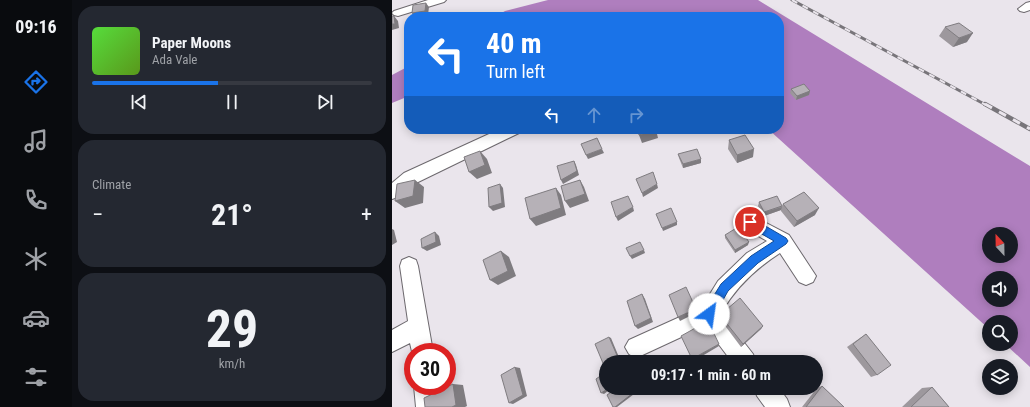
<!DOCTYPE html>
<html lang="en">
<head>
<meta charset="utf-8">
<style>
  :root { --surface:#171b24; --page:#242831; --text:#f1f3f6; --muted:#9ea1a6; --line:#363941; --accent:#1a73e8 }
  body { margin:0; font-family:"Roboto Condensed",sans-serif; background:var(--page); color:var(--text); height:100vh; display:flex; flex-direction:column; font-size:15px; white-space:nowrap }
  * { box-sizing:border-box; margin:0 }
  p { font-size:13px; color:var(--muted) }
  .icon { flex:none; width:22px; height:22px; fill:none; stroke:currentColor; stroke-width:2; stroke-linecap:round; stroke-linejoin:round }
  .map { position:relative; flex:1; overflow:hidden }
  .drawer { display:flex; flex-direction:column; gap:6px; padding:6px; background:#0d0f14; width:320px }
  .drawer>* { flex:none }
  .guide { position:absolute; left:12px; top:12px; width:380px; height:122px; border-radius:16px; box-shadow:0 2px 10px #0003; background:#1a73e8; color:#fff; overflow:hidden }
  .needle { width:26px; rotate:338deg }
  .tools { position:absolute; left:590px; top:227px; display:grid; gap:8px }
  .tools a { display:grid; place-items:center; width:36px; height:36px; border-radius:50%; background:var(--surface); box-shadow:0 2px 10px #0003; font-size:20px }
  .speed { position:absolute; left:12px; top:343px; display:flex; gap:8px; font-size:20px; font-weight:700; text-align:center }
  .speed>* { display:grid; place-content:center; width:52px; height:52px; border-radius:50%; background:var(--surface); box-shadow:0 2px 10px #0003; line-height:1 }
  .speed .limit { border:6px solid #d22; background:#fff; color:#111 }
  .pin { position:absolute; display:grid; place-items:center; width:34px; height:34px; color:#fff; margin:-17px; border:2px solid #fff; border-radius:50%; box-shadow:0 1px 4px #0007 }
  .me { position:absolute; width:44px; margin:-22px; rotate:31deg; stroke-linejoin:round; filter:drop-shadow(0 0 3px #0008) }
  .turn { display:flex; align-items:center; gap:14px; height:84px; padding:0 16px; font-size:18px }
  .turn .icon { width:52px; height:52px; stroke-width:2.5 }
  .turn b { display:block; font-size:28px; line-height:34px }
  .lanes { display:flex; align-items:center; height:38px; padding:0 16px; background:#0003; justify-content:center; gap:20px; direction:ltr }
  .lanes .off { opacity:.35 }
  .big { font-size:30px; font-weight:700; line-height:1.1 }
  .drawer .widget { flex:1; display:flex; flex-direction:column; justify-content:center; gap:6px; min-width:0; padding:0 14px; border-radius:16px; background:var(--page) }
  .drawer .dial { align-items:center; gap:0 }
  .dial b { font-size:52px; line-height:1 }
  .song { display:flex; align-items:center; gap:12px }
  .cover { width:48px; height:48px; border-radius:6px; background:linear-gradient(135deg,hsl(110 70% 55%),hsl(90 70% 35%)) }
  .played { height:4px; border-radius:2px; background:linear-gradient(90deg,var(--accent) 45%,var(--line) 45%) }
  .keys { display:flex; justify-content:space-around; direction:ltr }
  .heat { display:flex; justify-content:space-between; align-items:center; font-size:22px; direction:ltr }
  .trip { position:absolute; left:207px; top:355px; width:224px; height:40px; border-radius:20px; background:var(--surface); box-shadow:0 2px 10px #0003; font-weight:700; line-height:40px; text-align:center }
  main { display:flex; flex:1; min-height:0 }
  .tab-bar { display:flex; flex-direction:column; width:72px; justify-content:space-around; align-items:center; background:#090b0e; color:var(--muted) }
  .tab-bar .icon { width:28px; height:28px }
  .tab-bar .active { color:var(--accent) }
  .tab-bar b { font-size:18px; color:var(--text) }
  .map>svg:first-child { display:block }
  .water { fill:#af7ebe; fill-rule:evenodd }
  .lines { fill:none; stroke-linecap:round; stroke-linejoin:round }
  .street-casing { stroke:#6d696e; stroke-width:2 }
  .street { fill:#fff; fill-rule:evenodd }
  .rail-far1-casing { stroke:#78757a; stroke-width:3 }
  .rail-casing { stroke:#78757a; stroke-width:4.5 }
  .rail-far1 { stroke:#eae5ec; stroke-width:2; stroke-dasharray:6; stroke-linecap:butt }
  .rail { stroke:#eae5ec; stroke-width:3; stroke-dasharray:8; stroke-linecap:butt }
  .wall { fill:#9d989d }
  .shaded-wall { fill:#7f7c80 }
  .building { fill:#b6b1b7; stroke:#7f7c80 }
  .route { fill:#1a73e8; stroke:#114b97 }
</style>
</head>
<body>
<main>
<nav class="tab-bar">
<b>09:16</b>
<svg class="icon active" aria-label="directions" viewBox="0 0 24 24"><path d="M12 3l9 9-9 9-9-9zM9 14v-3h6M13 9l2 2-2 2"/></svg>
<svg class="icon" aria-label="music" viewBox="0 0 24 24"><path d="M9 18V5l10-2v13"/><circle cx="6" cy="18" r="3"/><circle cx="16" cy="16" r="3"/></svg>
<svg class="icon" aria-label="phone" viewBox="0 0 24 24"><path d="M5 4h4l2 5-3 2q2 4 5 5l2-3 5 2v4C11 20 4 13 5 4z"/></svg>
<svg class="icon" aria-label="climate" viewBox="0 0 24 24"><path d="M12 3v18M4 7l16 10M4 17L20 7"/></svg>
<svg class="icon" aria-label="car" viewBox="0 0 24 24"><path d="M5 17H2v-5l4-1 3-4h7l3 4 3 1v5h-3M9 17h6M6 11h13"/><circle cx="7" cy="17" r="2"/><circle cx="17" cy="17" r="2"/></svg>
<svg class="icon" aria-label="filters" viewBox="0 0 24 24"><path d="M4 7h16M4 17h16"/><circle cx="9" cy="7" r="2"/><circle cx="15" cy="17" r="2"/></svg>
</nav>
<section class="drawer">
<div class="widget">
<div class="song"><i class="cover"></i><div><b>Paper Moons</b><p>Ada Vale</p></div></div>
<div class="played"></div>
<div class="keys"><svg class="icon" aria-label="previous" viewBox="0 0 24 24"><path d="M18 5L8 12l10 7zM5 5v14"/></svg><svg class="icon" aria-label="pause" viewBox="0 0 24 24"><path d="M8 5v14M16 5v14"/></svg><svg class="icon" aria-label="next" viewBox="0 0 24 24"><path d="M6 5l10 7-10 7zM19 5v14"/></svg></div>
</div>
<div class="widget"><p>Climate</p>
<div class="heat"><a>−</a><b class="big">21°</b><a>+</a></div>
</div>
<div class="widget dial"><b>29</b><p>km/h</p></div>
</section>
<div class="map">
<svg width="638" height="407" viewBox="0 0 638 407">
  <rect width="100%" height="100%" fill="#eae5ec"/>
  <path class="water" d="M156,0H366L638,166V367L613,344H619V322H597V329L376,129H387V17H103L113,11ZM597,234H619V256H597ZM597,278H619V300H597Z
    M17,66V96L0,103V75Z"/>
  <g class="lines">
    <defs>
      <path id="street" d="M36,0H54L52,2L6,16L2,15L0,13L2,11Z
        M638,2V10L632,12L628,11L626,9L634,3Z
        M108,129H129L127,133L24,183L6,197L0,199V183L12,173Z
        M357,214L397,235L424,276L421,282L414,285L407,282L388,253C363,269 344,287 329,313L361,354L364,362H340L313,326L244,358L237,354L233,347L237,340L310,307L326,281L355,253L375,241L351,227L348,222L351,217Z
        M17,257L24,260L26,266L41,352H21V356L18,343L0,352V330L16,321L8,266L10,260Z
        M22,386H44L46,407H24Z
        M362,388H387L395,399L398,407H373L365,396Z"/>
    </defs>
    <use href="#street" class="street-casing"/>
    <use href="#street" class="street"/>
    <defs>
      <path id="rail-far1" d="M400,0L594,105"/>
      <path id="rail" d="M593,104L638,129"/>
    </defs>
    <use href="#rail-far1" class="rail-far1-casing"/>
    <use href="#rail" class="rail-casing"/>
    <use href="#rail-far1" class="rail-far1"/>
    <use href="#rail" class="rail"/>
  </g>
  <path class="wall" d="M553,27L575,42L561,47L547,36Z
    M399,89L418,91L417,95L404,100L398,93Z
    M337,140L361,157L345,163L336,149Z
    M286,154L309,163L291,168L287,158Z
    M367,202L390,206L391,204L423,215L402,227L389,211V210L372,216L366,206Z
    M333,235L356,245L343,253L333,238Z
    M328,315L371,326L369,329L349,347L328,319Z
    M474,334L485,375L479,377L455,347L468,338Z
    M430,386L452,407H410L425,388Z
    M540,387L557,407H510L530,388Z"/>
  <path class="shaded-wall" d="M34,3L37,7L36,15L28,17H22L20,13Z
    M2,16L6,21L7,28L0,30V24Z
    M581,33L575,42L561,47L567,38Z
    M418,91L417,95L404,100L405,96Z
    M264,130L266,138L250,143L247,135Z
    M210,149L212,153L196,159L194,155Z
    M362,149L361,157L345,163V155Z
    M88,151L95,159L100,173L85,179L77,172Z
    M309,159V163L291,168V164Z
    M182,161L184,165L187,175L171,184L169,180Z
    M23,180L32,187L31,203L13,208L3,201Z
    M188,180L192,187L197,201L178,208L173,201Z
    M108,184L111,188L113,207L101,211L97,207Z
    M265,184L266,188L251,197L250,193Z
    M164,188L169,195L174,215L144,226L138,219Z
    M241,207L242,211L226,221L224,217Z
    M390,207L389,210L372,216V212Z
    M427,208L423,215L402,227L405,221Z
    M285,222V225L271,231L270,228Z
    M0,229L2,230L5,242L0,245Z
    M43,232L47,236L49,245L35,251L30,248Z
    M357,242L356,245L343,253V250Z
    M252,250L253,253L240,259L238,256Z
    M109,251L117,257L124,276L106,285L98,280Z
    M250,294L253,299L261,322L246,329L243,326Z
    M304,309V313L288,321L286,317Z
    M371,326L369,329L349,347L351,344Z
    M217,337L219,338L229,362H224Z
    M327,344V346L300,362V359Z
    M123,367L128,368L135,396L121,404L117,403Z
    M61,384L71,385L75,406L73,407H60Z
    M217,388H220L212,394L209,393Z
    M243,388H245L246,391L225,407H223Z"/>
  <path class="building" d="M34,3L33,11L20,13L21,5Z
    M0,16H2L3,24H0Z
    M567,23L581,33L567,38L553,27Z
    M412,84L418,91L405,96L399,89Z
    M246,129H264V130L247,135Z
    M353,135L362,149L345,155L337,140Z
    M205,138L210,149L194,155L189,144Z
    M305,149L309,159L291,164L286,154Z
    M88,151L93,165L77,172L72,157Z
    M182,161L185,171L169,180L165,166Z
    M261,172L265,184L250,193L244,179Z
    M23,180L21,196L3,201L5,184Z
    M188,180L193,194L173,201L169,186Z
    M108,184L110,203L97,207L96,188Z
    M164,188L169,208L138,219L133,198Z
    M412,192L427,208L405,221L391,204Z
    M236,196L241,207L224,217L219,202Z
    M385,196L390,206L372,212L367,202Z
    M279,208L285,222L270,228L264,214Z
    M346,227L357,242L343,250L333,235Z
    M43,232L44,242L30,248L29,239Z
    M248,242L252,250L238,256L234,248Z
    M109,251L116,271L98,280L91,260Z
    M294,287L304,309L286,317L277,295Z
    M250,294L259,318L243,326L235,301Z
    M348,298L371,326L351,344L328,315Z
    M316,321L327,344L300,359L289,336Z
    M474,334L499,365L485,375L461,344Z
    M217,337L227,360L224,362H214V368H213L203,344Z
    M123,367L131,395L117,403L109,375Z
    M214,372V388H217L209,393L204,379Z
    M61,384L64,405L60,407H33L32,398Z
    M430,386L452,407H414Z
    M540,387L557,407H519Z
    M225,388H243L245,390L223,407H221L215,395Z"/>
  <path class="route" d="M358,217L394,238L396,241L394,244L366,263L336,291L321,318L317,320L313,318L311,314L313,310L329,284L359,256L382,241L354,225L353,222L354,219Z"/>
</svg>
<div class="tools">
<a><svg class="needle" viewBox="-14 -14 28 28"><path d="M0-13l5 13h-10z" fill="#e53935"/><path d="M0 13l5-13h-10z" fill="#9ea1a6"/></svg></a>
<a><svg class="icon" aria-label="sound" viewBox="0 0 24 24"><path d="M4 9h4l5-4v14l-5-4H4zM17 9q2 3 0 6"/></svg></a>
<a><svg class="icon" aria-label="search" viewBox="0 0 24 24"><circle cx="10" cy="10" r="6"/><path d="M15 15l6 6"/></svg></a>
<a><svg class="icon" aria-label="layers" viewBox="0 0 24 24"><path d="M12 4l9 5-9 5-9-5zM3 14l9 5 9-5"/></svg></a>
</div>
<div class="speed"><div class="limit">30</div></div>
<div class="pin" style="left:358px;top:222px;background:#d93025"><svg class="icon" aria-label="arrive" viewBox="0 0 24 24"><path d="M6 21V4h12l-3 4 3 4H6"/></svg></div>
<svg class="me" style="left:317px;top:314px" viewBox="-20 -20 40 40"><circle r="19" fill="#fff"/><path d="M0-13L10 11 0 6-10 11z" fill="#1a73e8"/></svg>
<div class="trip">09:17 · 1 min · 60 m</div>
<div class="guide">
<div class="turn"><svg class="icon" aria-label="left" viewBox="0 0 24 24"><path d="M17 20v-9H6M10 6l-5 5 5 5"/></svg><div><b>40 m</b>Turn left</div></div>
<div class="lanes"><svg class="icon" aria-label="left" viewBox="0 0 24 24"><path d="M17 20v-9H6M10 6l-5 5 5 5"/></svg><svg class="icon off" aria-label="ahead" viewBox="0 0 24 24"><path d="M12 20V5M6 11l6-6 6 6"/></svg><svg class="icon off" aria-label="right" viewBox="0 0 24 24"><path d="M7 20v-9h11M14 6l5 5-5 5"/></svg></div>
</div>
</div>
</main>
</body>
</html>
